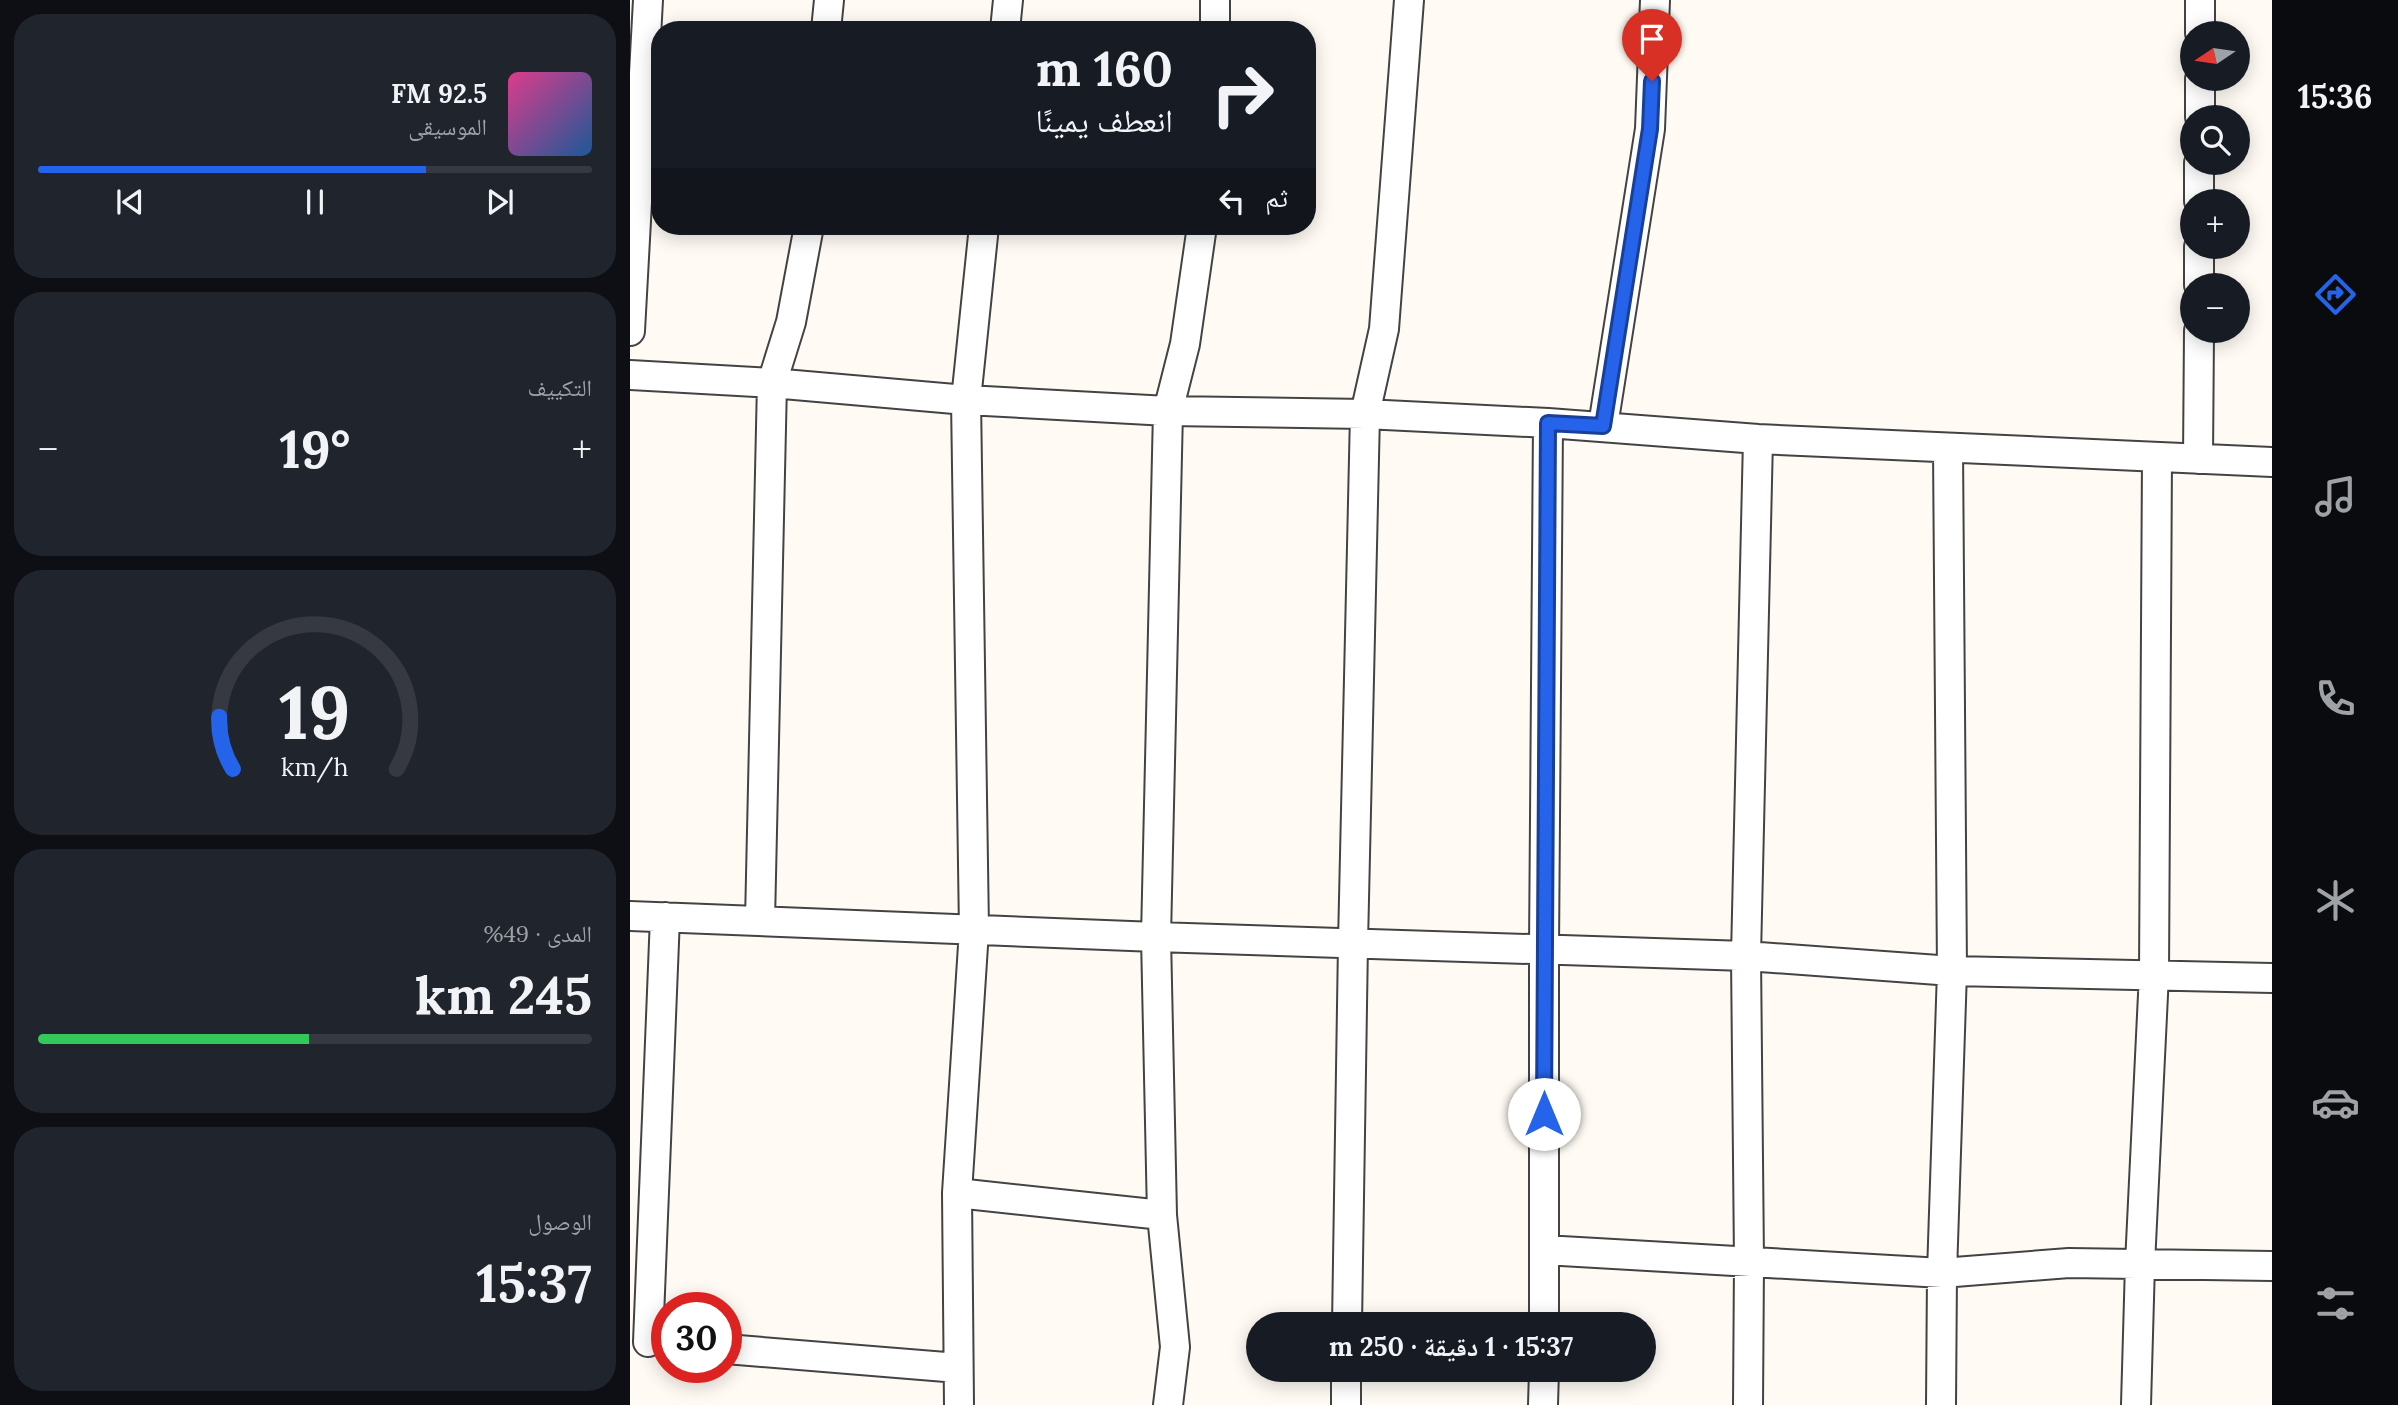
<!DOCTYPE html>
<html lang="ar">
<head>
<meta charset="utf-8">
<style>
  :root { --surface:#171b24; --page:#20242c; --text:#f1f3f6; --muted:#9ea1a6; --line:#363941; --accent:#2563eb }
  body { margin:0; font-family:Lora,"Noto Naskh Arabic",serif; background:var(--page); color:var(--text); direction:rtl; height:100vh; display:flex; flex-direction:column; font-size:26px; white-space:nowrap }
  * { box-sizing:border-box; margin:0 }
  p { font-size:23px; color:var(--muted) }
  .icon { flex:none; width:38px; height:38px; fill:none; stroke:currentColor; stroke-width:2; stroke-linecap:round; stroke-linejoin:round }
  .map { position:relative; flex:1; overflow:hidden; direction:ltr }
  .sheet { display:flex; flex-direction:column; gap:14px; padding:14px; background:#0d0f14; width:630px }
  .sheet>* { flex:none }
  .top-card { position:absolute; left:21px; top:21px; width:665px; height:214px; border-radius:28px; box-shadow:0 4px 18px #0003; direction:rtl; background:#171b24; color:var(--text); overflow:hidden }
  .needle { width:46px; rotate:257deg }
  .fabs { position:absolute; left:1550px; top:21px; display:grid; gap:14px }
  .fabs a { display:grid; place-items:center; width:70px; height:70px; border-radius:50%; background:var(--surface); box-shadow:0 4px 18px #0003; font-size:35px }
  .speed { position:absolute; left:21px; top:1292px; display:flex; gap:14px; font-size:35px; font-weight:700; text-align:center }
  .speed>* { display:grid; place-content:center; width:91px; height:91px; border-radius:50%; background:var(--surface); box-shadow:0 4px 18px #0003; line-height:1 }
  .speed .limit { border:10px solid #d22; background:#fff; color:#111 }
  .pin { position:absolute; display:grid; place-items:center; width:60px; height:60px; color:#fff; margin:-72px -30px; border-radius:50% 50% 50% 0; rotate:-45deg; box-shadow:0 0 7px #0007 }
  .pin .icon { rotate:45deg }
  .me { position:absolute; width:77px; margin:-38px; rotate:0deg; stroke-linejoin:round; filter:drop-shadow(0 0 5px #0008) }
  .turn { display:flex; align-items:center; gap:24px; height:147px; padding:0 28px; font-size:32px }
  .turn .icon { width:91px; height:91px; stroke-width:2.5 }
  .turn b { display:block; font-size:49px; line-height:60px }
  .then { display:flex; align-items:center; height:66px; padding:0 28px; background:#0003; gap:14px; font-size:26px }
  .big { font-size:52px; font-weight:700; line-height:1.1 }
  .sheet .widget { flex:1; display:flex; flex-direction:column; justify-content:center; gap:10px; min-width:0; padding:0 24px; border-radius:28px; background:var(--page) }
  .sheet .dial { align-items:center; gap:0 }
  .dial svg { height:182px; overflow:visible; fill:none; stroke:var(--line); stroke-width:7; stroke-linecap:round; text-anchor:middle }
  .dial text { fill:var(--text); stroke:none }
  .song { display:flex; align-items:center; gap:21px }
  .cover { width:84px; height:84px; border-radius:10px; background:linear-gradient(135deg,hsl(330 70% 55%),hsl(210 70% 35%)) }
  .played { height:7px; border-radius:4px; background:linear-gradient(90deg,var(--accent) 70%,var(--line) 70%) }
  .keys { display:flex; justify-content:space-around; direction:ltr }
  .heat { display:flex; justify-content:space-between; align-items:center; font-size:38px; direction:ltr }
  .charge { height:10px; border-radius:5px; background:linear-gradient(90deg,#34c759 49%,var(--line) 0) }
  .trip { position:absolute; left:616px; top:1312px; width:410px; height:70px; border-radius:35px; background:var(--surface); box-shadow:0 4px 18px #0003; font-weight:700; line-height:70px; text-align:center; direction:rtl }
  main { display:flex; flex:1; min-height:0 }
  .dock { display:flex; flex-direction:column; width:126px; justify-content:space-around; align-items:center; background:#090b0e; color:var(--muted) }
  .dock .icon { width:49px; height:49px }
  .dock .current { color:var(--accent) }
  .dock b { font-size:32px; color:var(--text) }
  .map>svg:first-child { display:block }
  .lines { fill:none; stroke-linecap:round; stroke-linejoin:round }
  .minor-casing { stroke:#434343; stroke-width:32 }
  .minor { stroke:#fff; stroke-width:28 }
  .route-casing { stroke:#184099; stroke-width:18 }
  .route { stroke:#2563eb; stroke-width:12 }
</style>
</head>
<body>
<main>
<nav class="dock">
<b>15:36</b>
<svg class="icon current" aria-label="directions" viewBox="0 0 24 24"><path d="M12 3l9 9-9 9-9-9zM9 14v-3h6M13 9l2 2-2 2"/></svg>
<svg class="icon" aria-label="music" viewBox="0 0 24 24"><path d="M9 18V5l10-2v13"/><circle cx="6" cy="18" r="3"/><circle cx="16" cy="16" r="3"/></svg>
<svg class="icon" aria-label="phone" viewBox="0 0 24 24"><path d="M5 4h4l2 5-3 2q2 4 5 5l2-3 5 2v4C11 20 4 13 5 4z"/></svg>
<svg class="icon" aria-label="climate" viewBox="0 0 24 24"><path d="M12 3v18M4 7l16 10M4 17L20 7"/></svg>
<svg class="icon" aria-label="car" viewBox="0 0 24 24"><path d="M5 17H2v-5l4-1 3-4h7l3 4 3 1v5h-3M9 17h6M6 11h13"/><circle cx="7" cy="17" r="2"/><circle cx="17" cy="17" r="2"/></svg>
<svg class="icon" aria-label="filters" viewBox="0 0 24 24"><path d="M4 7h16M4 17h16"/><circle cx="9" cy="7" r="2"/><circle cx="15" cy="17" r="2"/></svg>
</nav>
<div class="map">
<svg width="1642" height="1405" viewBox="0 0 1642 1405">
  <rect width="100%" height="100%" fill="#fffbf4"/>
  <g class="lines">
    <defs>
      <path id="minor" d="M196,30L199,0
        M375,30L378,0
        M585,30V0
        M1570,33V0
        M1570,117V79
        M1569,201V163
        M1569,285V247
        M0,331L18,0
        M0,375L142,383L336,400L538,411L735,414L918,423L1128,439L1642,462
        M973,426L1020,129L1025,0
        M1568,459L1569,331
        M0,916L526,937L1116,956L1322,971L1642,978
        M130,921L142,383L161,322L179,226
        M327,1193L532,1215
        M914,1250L1312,1273L1439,1263L1642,1266
        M717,1325L723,943L735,414L754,329L779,0
        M914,1325V950L918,423
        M18,1342L35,917
        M96,1349L328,1368
        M329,1405L327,1193L344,930L336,400L354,226
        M538,1405L545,1347L532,1215L526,937L538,411L555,344L572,226
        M716,1405V1370
        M913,1405L914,1370
        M1118,1405L1119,1261L1116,956L1128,439
        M1311,1405L1312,1273L1322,971L1318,448
        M1506,1405L1510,1264L1524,974L1527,457"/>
    </defs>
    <use href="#minor" class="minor-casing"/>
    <use href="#minor" class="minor"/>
  </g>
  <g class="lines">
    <defs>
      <path id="route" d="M914,1114L918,423L973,426L1020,129L1022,81"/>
    </defs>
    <use href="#route" class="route-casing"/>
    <use href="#route" class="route"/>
  </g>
</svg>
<div class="fabs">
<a><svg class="needle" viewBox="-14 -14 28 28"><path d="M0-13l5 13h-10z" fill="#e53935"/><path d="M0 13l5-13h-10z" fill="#9ea1a6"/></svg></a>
<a><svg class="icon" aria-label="search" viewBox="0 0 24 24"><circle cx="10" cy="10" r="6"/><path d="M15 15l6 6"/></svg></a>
<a>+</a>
<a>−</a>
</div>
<div class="speed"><div class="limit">30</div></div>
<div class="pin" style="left:1022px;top:81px;background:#d93025"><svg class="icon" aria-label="arrive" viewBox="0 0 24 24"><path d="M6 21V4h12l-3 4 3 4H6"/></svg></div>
<svg class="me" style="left:914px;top:1114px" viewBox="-20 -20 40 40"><circle r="19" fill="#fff"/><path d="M0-13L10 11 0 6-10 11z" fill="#2563eb"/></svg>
<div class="trip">15:37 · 1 دقيقة · 250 m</div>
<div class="top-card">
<div class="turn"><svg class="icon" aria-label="right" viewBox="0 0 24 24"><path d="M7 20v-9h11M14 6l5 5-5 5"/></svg><div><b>160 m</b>انعطف يمينًا</div></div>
<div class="then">ثم<svg class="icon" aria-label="left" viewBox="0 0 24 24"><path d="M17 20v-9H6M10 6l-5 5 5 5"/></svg></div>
</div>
</div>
<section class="sheet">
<div class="widget">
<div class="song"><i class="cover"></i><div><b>92.5 FM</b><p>الموسيقى</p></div></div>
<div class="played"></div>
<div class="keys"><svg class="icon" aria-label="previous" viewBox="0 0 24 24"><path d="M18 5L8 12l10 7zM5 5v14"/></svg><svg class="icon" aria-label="pause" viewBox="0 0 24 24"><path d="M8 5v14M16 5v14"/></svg><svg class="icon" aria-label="next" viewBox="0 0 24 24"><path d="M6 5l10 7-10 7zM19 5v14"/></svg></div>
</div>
<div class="widget"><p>التكييف</p>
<div class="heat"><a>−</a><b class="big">19°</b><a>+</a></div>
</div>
<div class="widget dial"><svg viewBox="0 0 100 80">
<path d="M14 69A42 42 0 1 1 86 69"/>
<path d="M14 69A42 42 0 0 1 8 46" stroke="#2563eb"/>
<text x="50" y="56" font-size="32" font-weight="700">19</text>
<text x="50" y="72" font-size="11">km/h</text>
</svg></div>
<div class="widget"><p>المدى · 49%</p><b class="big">245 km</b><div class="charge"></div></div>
<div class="widget"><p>الوصول</p><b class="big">15:37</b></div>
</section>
</main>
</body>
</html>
